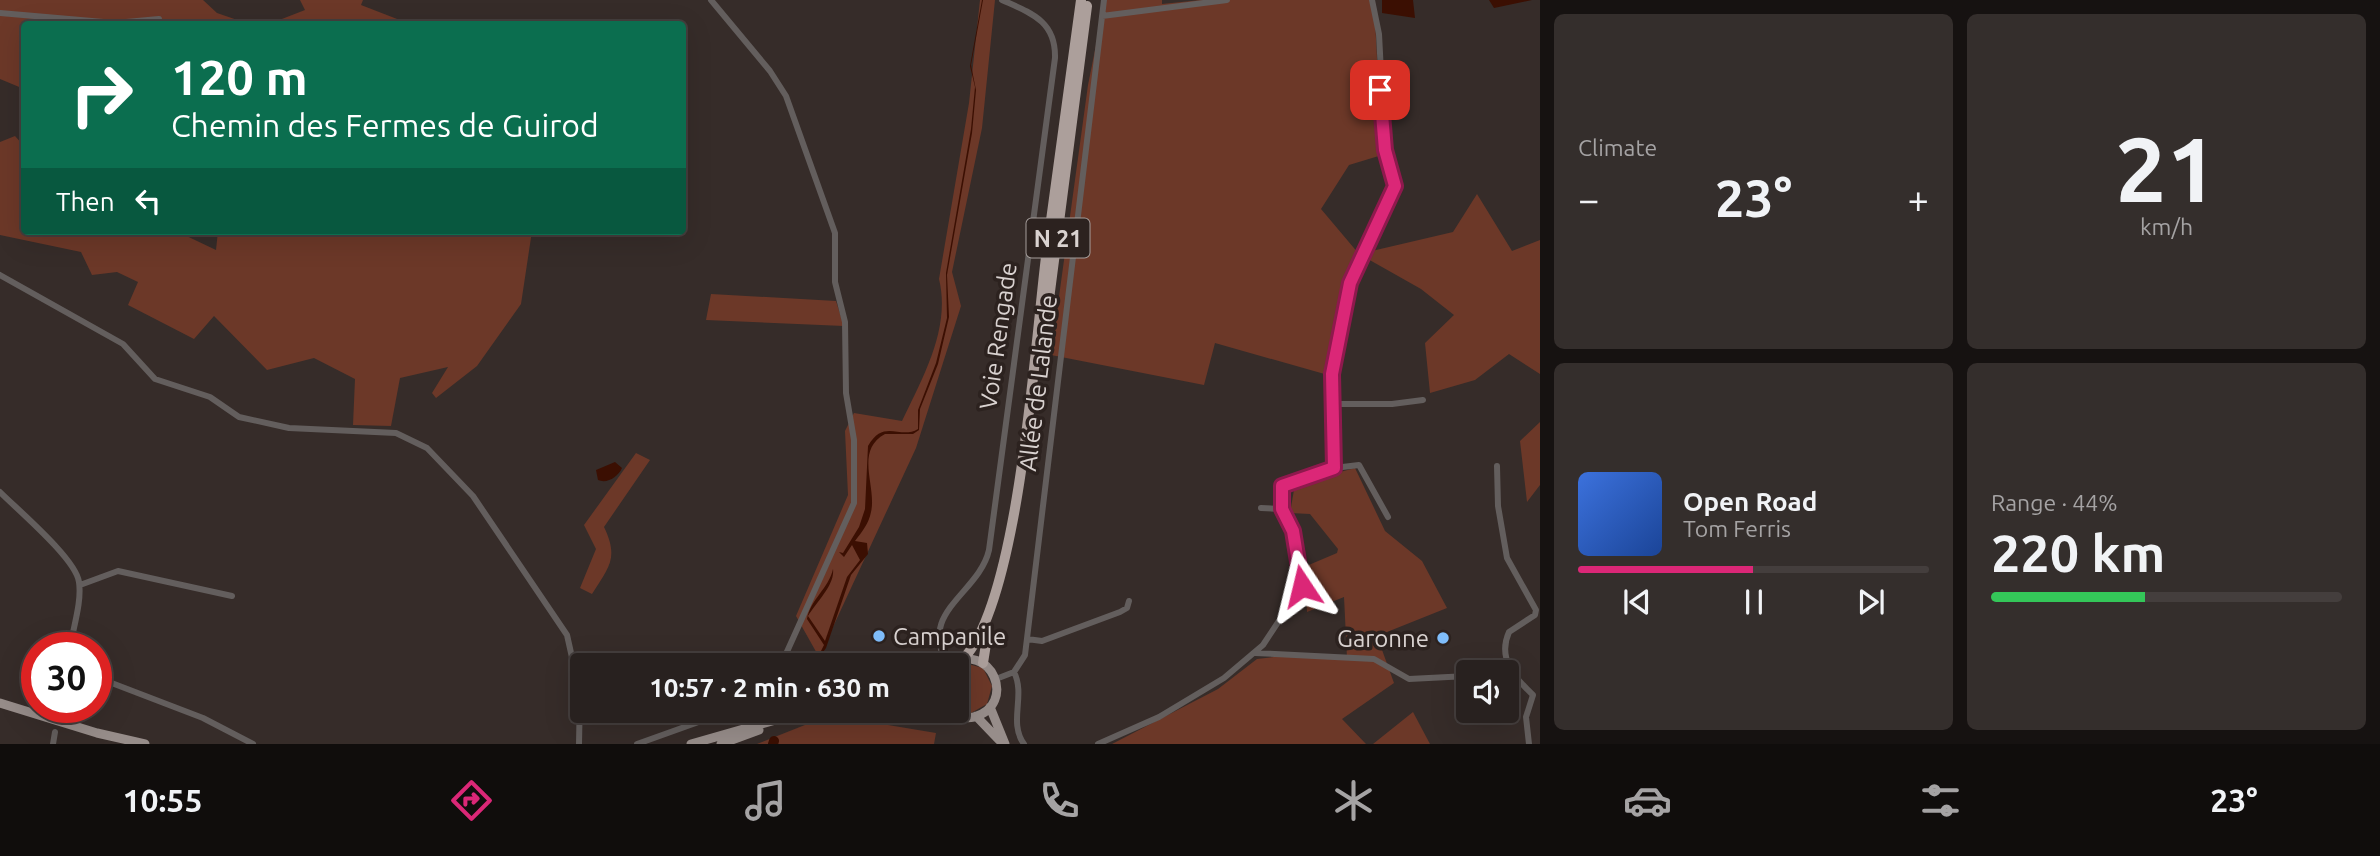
<!DOCTYPE html>
<html lang="en">
<head>
<meta charset="utf-8">
<style>
  :root { --surface:#28211f; --page:#342e2c; --text:#f1f3f6; --muted:#a5a3a4; --line:#443e3d; --accent:#db2777 }
  body { margin:0; font-family:Ubuntu,sans-serif; background:var(--page); color:var(--text); height:100vh; display:flex; flex-direction:column; font-size:26px; white-space:nowrap }
  * { box-sizing:border-box; margin:0 }
  p { font-size:23px; color:var(--muted) }
  .icon { flex:none; width:38px; height:38px; fill:none; stroke:currentColor; stroke-width:2; stroke-linecap:round; stroke-linejoin:round }
  .map { position:relative; flex:1; overflow:hidden }
  .sheet { display:flex; flex-direction:column; gap:14px; padding:14px; background:#161211; width:840px }
  .sheet>* { flex:none }
  .banner { position:absolute; left:21px; top:21px; width:665px; height:214px; border-radius:7px; box-shadow:0 7px 28px #0002,0 0 0 2px var(--line); background:#0b6e4f; color:#fff; overflow:hidden }
  .fabs { position:absolute; left:1456px; top:660px; display:grid; gap:14px }
  .fabs a { display:grid; place-items:center; width:63px; height:63px; border-radius:7px; background:var(--surface); box-shadow:0 7px 28px #0002,0 0 0 2px var(--line); font-size:35px }
  .speed { position:absolute; left:21px; top:632px; display:flex; gap:14px; font-size:35px; font-weight:700; text-align:center }
  .speed>* { display:grid; place-content:center; width:91px; height:91px; border-radius:50%; background:var(--surface); box-shadow:0 7px 28px #0002,0 0 0 2px var(--line); line-height:1 }
  .speed .limit { border:10px solid #d22; background:#fff; color:#111 }
  .pin { position:absolute; display:grid; place-items:center; width:60px; height:60px; color:#fff; margin:-30px; border-radius:14px; box-shadow:0 4px 10px #0006 }
  .me { position:absolute; width:77px; margin:-38px; rotate:350deg; stroke-linejoin:round; filter:drop-shadow(0 0 5px #0008) }
  .turn { display:flex; align-items:center; gap:24px; height:147px; padding:0 35px; font-size:32px }
  .turn .icon { width:91px; height:91px; stroke-width:2.5 }
  .turn b { display:block; font-size:49px; line-height:60px }
  .then { display:flex; align-items:center; height:66px; padding:0 35px; background:#0003; gap:14px; font-size:26px }
  .big { font-size:52px; font-weight:700; line-height:1.1 }
  .sheet .widget { flex:1; display:flex; flex-direction:column; justify-content:center; gap:10px; min-width:0; padding:0 24px; border-radius:10px; background:var(--page) }
  .sheet .dial { align-items:center; gap:0 }
  .dial b { font-size:91px; line-height:1 }
  .song { display:flex; align-items:center; gap:21px }
  .cover { width:84px; height:84px; border-radius:10px; background:linear-gradient(135deg,hsl(220 70% 55%),hsl(220 70% 35%)) }
  .played { height:7px; border-radius:4px; background:linear-gradient(90deg,var(--accent) 50%,var(--line) 50%) }
  .keys { display:flex; justify-content:space-around; direction:ltr }
  .heat { display:flex; justify-content:space-between; align-items:center; font-size:38px; direction:ltr }
  .charge { height:10px; border-radius:5px; background:linear-gradient(90deg,#34c759 44%,var(--line) 0) }
  .sheet .tiles { flex:1; display:grid; gap:14px; grid-template-columns:repeat(2,1fr) }
  .trip { position:absolute; left:570px; top:653px; width:399px; height:70px; border-radius:7px; background:var(--surface); box-shadow:0 7px 28px #0002,0 0 0 2px var(--line); font-weight:700; line-height:70px; text-align:center }
  .tabs { display:flex; height:112px; justify-content:space-around; align-items:center; background:#100d0c; color:var(--muted) }
  .tabs .icon { width:49px; height:49px }
  .tabs .on { color:var(--accent) }
  .tabs b { font-size:32px; color:var(--text) }
  main { display:flex; flex:1; min-height:0 }
  .map>svg:first-child { display:block }
  .green { fill:#6c3828 }
  .water { fill:#3b0f02 }
  .lines { fill:none; stroke-linecap:round; stroke-linejoin:round }
  .river { stroke:#3b0f02; stroke-width:10 }
  .street { stroke:#635e5d; stroke-width:6 }
  .primary { stroke:#978d8a; stroke-width:9 }
  .highway { stroke:#ac9f9b; stroke-width:10 }
  .route-casing { stroke:#8e194d; stroke-width:18 }
  .route { stroke:#db2777; stroke-width:12 }
  .poi-dot { fill:#7fbdfa; stroke:#2c221f; stroke-width:2.5 }
  .labels { text-anchor:middle; dominant-baseline:central; stroke-width:7; stroke-linejoin:round; paint-order:stroke }
  .shield { fill:#2c221f; stroke:#a59d9b; stroke-width:2 }
  .shield-label { font-size:23px; font-weight:bold; fill:#d9d2d0 }
  .street-label { font-size:24px; fill:#d9d2d0; stroke:#2c221f }
  .poi-label { font-size:24px; fill:#d9d2d0; stroke:#2c221f; text-anchor:start }
</style>
</head>
<body>
<main>
<div class="map">
<svg width="1540" height="744" viewBox="0 0 1540 744">
  <rect width="100%" height="100%" fill="#362c29"/>
  <path class="green" d="M0,0H203L217,13L249,24H24V89L0,79Z
    M300,0H363L361,5L410,24H269L305,10Z
    M980,0H995L982,128L952,272L961,306L916,448L819,657L796,616L848,495L845,431L854,413L902,421C923,377 951,328 939,279L969,103Z
    M1105,0H1162V4L1201,0H1374L1382,155L1349,165L1321,209L1359,254L1453,232L1477,194L1512,251L1540,240V374L1509,354L1475,380L1430,393L1425,343L1454,315L1421,289L1359,254L1347,280L1328,375L1215,343L1204,385L1051,355L1088,85Z
    M15,136L24,146V231H176L216,250L218,231H532L521,304L477,366L436,398L432,393L448,367L400,378L391,426L353,425L355,379L314,358L267,370L214,316L194,339L128,305L138,282L117,272L92,275L81,252L0,235V142Z
    M711,294L836,301L844,326L706,320Z
    M1540,422V485L1527,502L1520,441Z
    M636,453L650,460L604,527C619,558 609,567 592,594L580,588L596,549L584,525Z
    M1355,468L1385,531L1422,561L1447,608L1377,636L1394,683L1342,719L1366,744H1112L1218,689L1257,659L1281,656L1347,658L1344,597L1307,612L1304,567L1337,553L1338,549L1310,514L1290,513L1295,484Z
    M964,663L983,668L992,686L987,704L971,713L956,711L957,665Z
    M1413,712L1430,744H1373Z
    M840,717L936,733L934,744H757L815,721Z"/>
  <path class="water" d="M982,0H983L971,65L976,90L972,133L947,275L949,317L938,364L920,409L919,430L913,434H885C854,451 877,486 871,512C869,523 862,532 855,541L867,543L868,554L851,575L826,648L814,665L824,645L807,619C810,600 829,588 833,569C835,585 817,601 808,616L825,641L847,577L860,560L852,545L844,557L839,552L843,553L859,527L865,509L868,446C884,418 900,440 918,429V410L936,363L947,318L946,273L971,129L975,87L970,66Z
    M1382,0H1413L1415,18L1382,13Z
    M1489,0H1532L1494,8Z
    M615,462L622,468C618,477 607,484 598,480L596,470Z"/>
  <g class="lines">
    <path class="river" d="M773,744L774,741"/>
    <path class="street" d="M711,0L770,71L786,96L835,233V282L845,322L846,393L854,440V503L781,665
      M0,13L115,23L159,19
      M1102,16L1227,0
      M0,275L123,344L155,379L210,397L239,417L289,428L396,433L427,448L473,496L567,635L580,693L579,744
      M1332,404H1392L1423,400
      M1497,466L1498,506L1507,558L1536,610L1535,615L1509,632C1497,659 1515,678 1533,695L1526,717L1529,744
      M1334,468L1332,374L1350,283L1395,185L1385,150L1379,34L1372,0
      M0,492C18,510 76,559 79,582C82,602 73,628 70,648
      M1261,508L1282,509
      M80,585L118,571L232,596
      M1027,639L1042,641L1120,612L1127,608L1129,601
      M1255,653L1374,659L1409,679L1468,676
      M948,665C916,612 979,594 989,550L1055,58C1056,21 1031,13 1002,0
      M1014,672C1026,696 1008,722 1024,744
      M96,677L203,718L253,744
      M996,679L1014,672L1025,655L1104,0
      M57,709L58,707
      M53,744L55,732
      M637,744L732,710
      M1098,744L1159,717L1224,678L1263,645L1302,586L1293,532L1282,509V486L1334,468L1359,465L1388,517"/>
    <path class="primary" d="M0,703L97,733L145,744
      M990,707L1005,744
      M948,710C956,716 965,719 974,717C1018,705 992,639 948,665
      M976,716L999,740
      M691,744L807,711
      M721,744L759,730"/>
    <path class="highway" d="M1045,330L1087,6
      M964,658C1019,599 1035,345 1046,257C1057,171 1070,86 1081,0
      M983,663L988,631"/>
  </g>
  <g class="lines">
    <defs>
      <path id="route" d="M1302,586L1293,531L1282,509V486L1334,468L1332,374L1350,283L1395,186L1385,150L1380,90"/>
    </defs>
    <use href="#route" class="route-casing"/>
    <use href="#route" class="route"/>
  </g>
  <g class="poi-dot">
    <circle cx="879" cy="636" r="7"/>
    <circle cx="1443" cy="638" r="7"/>
  </g>
  <g class="labels">
    <rect class="shield" x="1026.5" y="218.5" width="63" height="39" rx="5"/>
    <g class="shield-label">
      <text x="1058" y="238">N 21</text>
    </g>
    <g class="street-label">
      <text transform="translate(998 336) rotate(-82)">Voie Rengade</text>
      <text transform="translate(1038 383) rotate(-83)">Allée de Lalande</text>
    </g>
    <g class="poi-label">
      <text x="893" y="636">Campanile</text>
      <text x="1429" y="638" text-anchor="end">Garonne</text>
    </g>
  </g>
</svg>
<div class="fabs">
<a><svg class="icon" aria-label="sound" viewBox="0 0 24 24"><path d="M4 9h4l5-4v14l-5-4H4zM17 9q2 3 0 6"/></svg></a>
</div>
<div class="speed"><div class="limit">30</div></div>
<div class="pin" style="left:1380px;top:90px;background:#d93025"><svg class="icon" aria-label="arrive" viewBox="0 0 24 24"><path d="M6 21V4h12l-3 4 3 4H6"/></svg></div>
<svg class="me" style="left:1302px;top:586px" viewBox="-20 -20 40 40"><path d="M0-17L14 15 0 8-14 15z" fill="#db2777" stroke="#fff" stroke-width="4"/></svg>
<div class="trip">10:57 · 2 min · 630 m</div>
<div class="banner">
<div class="turn"><svg class="icon" aria-label="right" viewBox="0 0 24 24"><path d="M7 20v-9h11M14 6l5 5-5 5"/></svg><div><b>120 m</b>Chemin des Fermes de Guirod</div></div>
<div class="then">Then<svg class="icon" aria-label="left" viewBox="0 0 24 24"><path d="M17 20v-9H6M10 6l-5 5 5 5"/></svg></div>
</div>
</div>
<section class="sheet">
<div class="tiles">
<div class="widget"><p>Climate</p>
<div class="heat"><a>−</a><b class="big">23°</b><a>+</a></div>
</div>
<div class="widget dial"><b>21</b><p>km/h</p></div>
<div class="widget">
<div class="song"><i class="cover"></i><div><b>Open Road</b><p>Tom Ferris</p></div></div>
<div class="played"></div>
<div class="keys"><svg class="icon" aria-label="previous" viewBox="0 0 24 24"><path d="M18 5L8 12l10 7zM5 5v14"/></svg><svg class="icon" aria-label="pause" viewBox="0 0 24 24"><path d="M8 5v14M16 5v14"/></svg><svg class="icon" aria-label="next" viewBox="0 0 24 24"><path d="M6 5l10 7-10 7zM19 5v14"/></svg></div>
</div>
<div class="widget"><p>Range · 44%</p><b class="big">220 km</b><div class="charge"></div></div>
</div>
</section>
</main>
<nav class="tabs">
<b>10:55</b>
<svg class="icon on" aria-label="directions" viewBox="0 0 24 24"><path d="M12 3l9 9-9 9-9-9zM9 14v-3h6M13 9l2 2-2 2"/></svg>
<svg class="icon" aria-label="music" viewBox="0 0 24 24"><path d="M9 18V5l10-2v13"/><circle cx="6" cy="18" r="3"/><circle cx="16" cy="16" r="3"/></svg>
<svg class="icon" aria-label="phone" viewBox="0 0 24 24"><path d="M5 4h4l2 5-3 2q2 4 5 5l2-3 5 2v4C11 20 4 13 5 4z"/></svg>
<svg class="icon" aria-label="climate" viewBox="0 0 24 24"><path d="M12 3v18M4 7l16 10M4 17L20 7"/></svg>
<svg class="icon" aria-label="car" viewBox="0 0 24 24"><path d="M5 17H2v-5l4-1 3-4h7l3 4 3 1v5h-3M9 17h6M6 11h13"/><circle cx="7" cy="17" r="2"/><circle cx="17" cy="17" r="2"/></svg>
<svg class="icon" aria-label="filters" viewBox="0 0 24 24"><path d="M4 7h16M4 17h16"/><circle cx="9" cy="7" r="2"/><circle cx="15" cy="17" r="2"/></svg>
<b>23°</b>
</nav>
</body>
</html>
